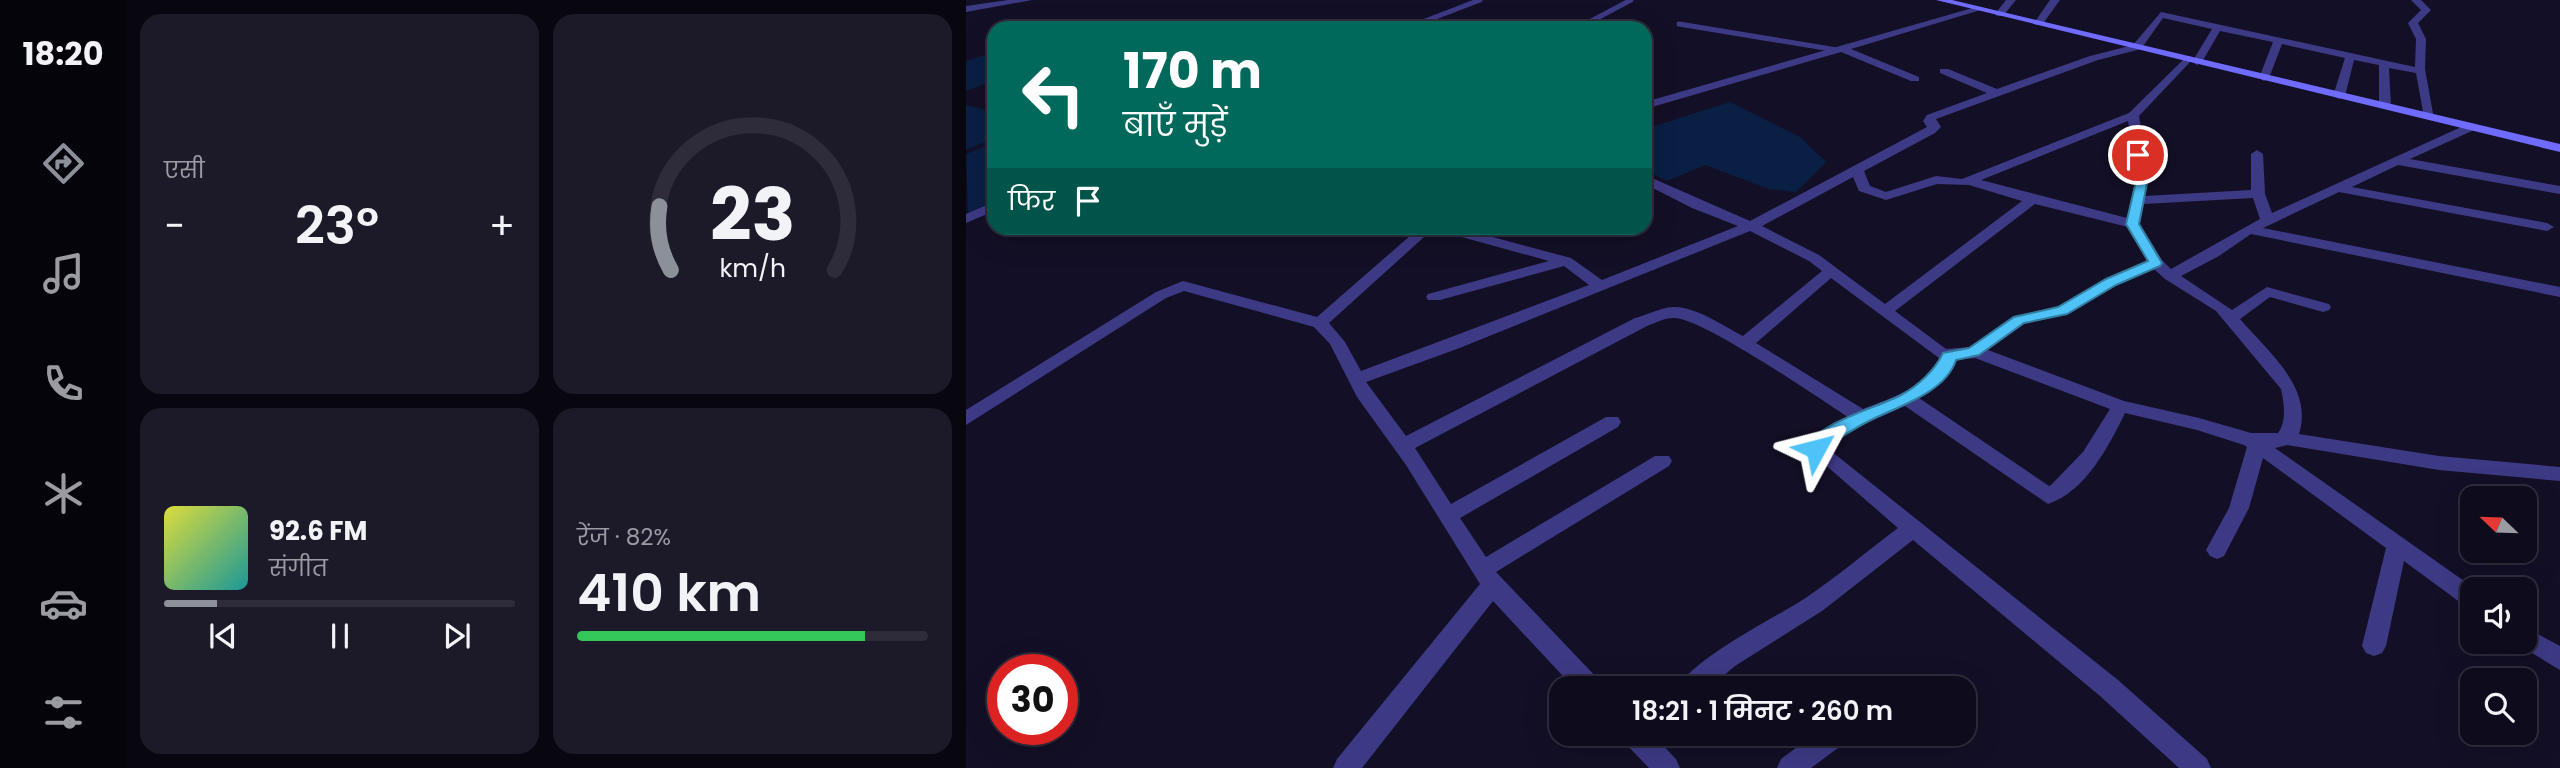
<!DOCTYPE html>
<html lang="hi">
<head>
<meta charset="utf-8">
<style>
  :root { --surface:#0e0b1c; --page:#1c1929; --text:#f1f3f6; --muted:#9b9ba3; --line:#2e2b3b; --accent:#8c9099 }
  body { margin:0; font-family:Poppins,"Noto Sans Devanagari",sans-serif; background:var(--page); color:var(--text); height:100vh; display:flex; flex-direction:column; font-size:26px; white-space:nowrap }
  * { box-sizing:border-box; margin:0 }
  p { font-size:23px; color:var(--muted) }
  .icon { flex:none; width:38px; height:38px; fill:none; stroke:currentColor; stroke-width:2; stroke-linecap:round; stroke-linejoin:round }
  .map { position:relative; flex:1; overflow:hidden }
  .sheet { display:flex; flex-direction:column; gap:14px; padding:14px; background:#08060f; width:840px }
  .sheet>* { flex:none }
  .hud { position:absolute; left:21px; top:21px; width:665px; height:214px; border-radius:21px; box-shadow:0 7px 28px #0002,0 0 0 2px var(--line); background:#00695c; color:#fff; overflow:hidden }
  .needle { width:46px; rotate:293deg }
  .controls { position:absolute; left:1494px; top:486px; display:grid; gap:14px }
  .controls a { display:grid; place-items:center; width:77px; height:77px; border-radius:14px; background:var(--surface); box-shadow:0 7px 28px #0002,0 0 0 2px var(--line); font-size:35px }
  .speed { position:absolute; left:21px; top:654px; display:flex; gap:14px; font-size:35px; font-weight:700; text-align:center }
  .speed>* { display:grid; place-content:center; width:91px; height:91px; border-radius:50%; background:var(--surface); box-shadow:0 7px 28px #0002,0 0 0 2px var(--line); line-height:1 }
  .speed .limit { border:10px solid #d22; background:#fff; color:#111 }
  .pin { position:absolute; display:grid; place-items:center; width:60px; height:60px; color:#fff; margin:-30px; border:4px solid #fff; border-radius:50%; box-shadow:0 2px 7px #0007 }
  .me { position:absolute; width:77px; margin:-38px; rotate:52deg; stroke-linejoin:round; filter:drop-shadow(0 0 5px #0008) }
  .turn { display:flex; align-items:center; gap:24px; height:147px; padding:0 21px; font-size:32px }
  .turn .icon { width:91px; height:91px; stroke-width:2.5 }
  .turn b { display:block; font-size:49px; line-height:60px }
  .then { display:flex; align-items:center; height:66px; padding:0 21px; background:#0003; gap:14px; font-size:26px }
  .big { font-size:52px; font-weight:600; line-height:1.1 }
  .sheet .widget { flex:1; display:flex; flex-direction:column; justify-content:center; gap:10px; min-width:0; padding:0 24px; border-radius:21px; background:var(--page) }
  .sheet .dial { align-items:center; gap:0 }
  .dial svg { height:182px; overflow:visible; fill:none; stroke:var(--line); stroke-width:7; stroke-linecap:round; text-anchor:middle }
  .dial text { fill:var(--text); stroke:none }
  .song { display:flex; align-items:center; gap:21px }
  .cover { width:84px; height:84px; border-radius:10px; background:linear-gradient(135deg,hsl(60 70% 55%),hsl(180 70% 35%)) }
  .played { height:7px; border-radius:4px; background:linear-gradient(90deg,var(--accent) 15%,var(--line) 15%) }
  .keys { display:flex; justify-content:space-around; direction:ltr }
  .heat { display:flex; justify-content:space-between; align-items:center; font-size:38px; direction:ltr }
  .charge { height:10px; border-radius:5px; background:linear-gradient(90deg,#34c759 82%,var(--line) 0) }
  .sheet .tiles { flex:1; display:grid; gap:14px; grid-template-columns:repeat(2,1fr) }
  .trip { position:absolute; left:583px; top:676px; width:427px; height:70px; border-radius:21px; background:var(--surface); box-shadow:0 7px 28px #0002,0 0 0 2px var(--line); font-weight:600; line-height:70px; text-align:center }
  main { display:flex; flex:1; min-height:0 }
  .menu { display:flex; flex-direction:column; width:126px; justify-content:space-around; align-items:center; background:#06040b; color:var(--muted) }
  .menu .icon { width:49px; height:49px }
  .menu .on { color:var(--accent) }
  .menu b { font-size:32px; color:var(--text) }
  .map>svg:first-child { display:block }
  .water { fill:#0a1f44 }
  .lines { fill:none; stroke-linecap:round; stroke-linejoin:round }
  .lane { stroke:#3d3a85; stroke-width:5 }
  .street { fill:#3d3a85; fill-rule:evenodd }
  .secondary { fill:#6f6bff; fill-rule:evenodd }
  .route { fill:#4fc3f7; stroke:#337fa1; stroke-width:2 }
</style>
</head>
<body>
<main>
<nav class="menu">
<b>18:20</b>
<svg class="icon on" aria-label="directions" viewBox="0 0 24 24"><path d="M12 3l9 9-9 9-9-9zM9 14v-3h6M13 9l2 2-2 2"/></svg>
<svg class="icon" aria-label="music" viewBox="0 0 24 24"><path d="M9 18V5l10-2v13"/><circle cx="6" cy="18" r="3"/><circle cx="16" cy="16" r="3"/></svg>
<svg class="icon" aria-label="phone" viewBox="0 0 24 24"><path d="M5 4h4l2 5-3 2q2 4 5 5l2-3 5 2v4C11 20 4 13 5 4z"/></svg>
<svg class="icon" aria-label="climate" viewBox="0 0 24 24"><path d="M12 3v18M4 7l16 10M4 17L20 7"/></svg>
<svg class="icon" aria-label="car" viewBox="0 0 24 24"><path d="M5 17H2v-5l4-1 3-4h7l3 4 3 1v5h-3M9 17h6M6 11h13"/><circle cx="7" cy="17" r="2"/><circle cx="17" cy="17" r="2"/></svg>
<svg class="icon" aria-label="filters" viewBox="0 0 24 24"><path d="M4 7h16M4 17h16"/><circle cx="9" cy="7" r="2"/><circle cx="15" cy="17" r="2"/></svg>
</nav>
<section class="sheet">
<div class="tiles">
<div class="widget"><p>एसी</p>
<div class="heat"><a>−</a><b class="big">23°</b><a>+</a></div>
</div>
<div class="widget dial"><svg viewBox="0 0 100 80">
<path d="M14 69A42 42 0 1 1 86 69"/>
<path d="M14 69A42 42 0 0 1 9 41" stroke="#8c9099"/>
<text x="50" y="56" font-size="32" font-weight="700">23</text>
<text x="50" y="72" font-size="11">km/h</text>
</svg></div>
<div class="widget">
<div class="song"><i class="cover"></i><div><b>92.6 FM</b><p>संगीत</p></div></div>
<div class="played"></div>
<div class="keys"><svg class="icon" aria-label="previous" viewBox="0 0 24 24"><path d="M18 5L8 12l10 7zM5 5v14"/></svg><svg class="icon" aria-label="pause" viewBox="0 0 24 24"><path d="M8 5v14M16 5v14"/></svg><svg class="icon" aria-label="next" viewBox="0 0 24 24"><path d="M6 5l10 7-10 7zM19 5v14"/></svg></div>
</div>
<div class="widget"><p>रेंज · 82%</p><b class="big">410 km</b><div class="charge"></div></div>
</div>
</section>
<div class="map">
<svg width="1594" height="768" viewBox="0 0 1594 768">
  <rect width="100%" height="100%" fill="#130f26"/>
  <path class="water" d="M28,52V80L0,91V61Z
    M764,102L834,137L860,162L830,192L803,189L739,165L701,181L679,170V156L683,153L679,149V129Z
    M0,105L28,112V138L0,150Z
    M28,142V202L2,214L0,154Z"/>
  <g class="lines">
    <path class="lane" d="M713,24L871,50
      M441,28L514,0
      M612,28L665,0"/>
    <path class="street" d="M42,0H66L0,12V6Z
      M1040,0H1050L1037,16H1031L1029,14Z
      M1084,0H1094L1076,25H1070L1068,23Z
      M1445,0H1455L1465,10L1452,23L1460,39L1459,69L1468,119L1458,117L1450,73L1423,68L1425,106L1419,109L1413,106V65L1388,60L1379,96L1373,99L1367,96L1379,58L1316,44L1303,78L1298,81L1293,78L1307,42L1254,31L1236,62L1231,65L1226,62L1246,29L1197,18L1175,49L1132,60L970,119L975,127L969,133L898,171L904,186L920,192L970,176L996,179L1163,113L1221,56L1225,57V61L1173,116L1183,173L1179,196L1285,190V154L1291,150L1297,154L1299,194L1306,213L1504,123L1508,124V130L1444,159L1594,186V194L1432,165L1386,187L1581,223L1588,227L1581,231L1373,192L1297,228L1594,287V297L1285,234L1253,256L1215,276L1266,310L1301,287L1363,304L1365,307L1363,310L1357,312L1304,297L1274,319C1301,351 1348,387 1333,434L1473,456L1594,467V481L1473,470L1321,445L1309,448L1511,590H1507V608L1499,606L1438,561L1420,646L1416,653L1408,656L1400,653L1396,646L1420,548L1297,458L1283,508L1258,556L1251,559L1244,556L1240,550L1263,508L1281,447L1278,445L1231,430L1159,413C1143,446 1119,492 1082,504L939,406L900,423L860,447L1152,680L1241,759L1245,768H1213L1134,696L947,540L856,611L769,666L743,688H712C724,660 810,617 838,599C871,577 901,551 932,528L841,449L844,439L882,417C854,399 732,315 707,318C698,318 689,323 681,326L449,448L485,504L640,417H652L655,422L652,427L494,518L520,557L689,456H703L706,461L703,466L530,572L633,680L636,688H608L527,601L396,768H367L371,759L514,584L440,465L391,397L364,344L348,327L218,291L200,298L0,425V410L190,292L217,281L351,317L453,228H468L363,323L379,342L395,371L623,285L598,266L474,300H462L460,297L462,294L583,261L474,231L472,228H493L605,258L636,280L772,226L726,208L679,184V175L784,221L961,127L957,121L961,115L1021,93L974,73V69H982L1031,89L1124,56L1167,45L1195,12L1449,67L1450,39L1442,23L1455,10ZM1162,121L1171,173L1161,218L1015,180ZM887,177L893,191L920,200L971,184L1003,185L1056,201L919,304L853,255L796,226ZM1287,198L1294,219L1205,269L1196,260L1174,224L1178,204ZM1069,204L1162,227L1182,261L1140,279L1091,307L1047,316L1004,347L980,349L929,311ZM784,231L843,261L856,271L777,336C757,326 731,307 708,307C696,307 681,315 669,318L440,436L400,382L491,349ZM1188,269L1199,279L1250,311L1315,389C1318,403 1321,421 1312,433H1285L1233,418L1158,401L1022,350L1058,324L1102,314L1150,285ZM865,278L973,358C964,387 922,399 897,409L790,343ZM1009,358L1144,409L1117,452L1085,485L1083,486L953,398L977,382L989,360Z
      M1010,7L1018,9L885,49L953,77V81H945L875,52L679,109V102Z
      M28,202V211L0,223V214Z
      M1559,627L1594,646V670L1551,644L1559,642Z
      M655,733H685L710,759L714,768H683L658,742Z
      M850,733H883L880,742L845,768H811L815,759Z"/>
    <path class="secondary" d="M970,0H986L1594,144V152Z"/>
  </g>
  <path class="route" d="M1168,152H1177L1183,173L1173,224L1196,263L1194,266L1150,285L1101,314L1058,323L1013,355L990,360C979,394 929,407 901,422C887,429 873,439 859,447L856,454H844L841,449C847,424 913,407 935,395C952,386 969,370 977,353L1003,348L1048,317L1092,307L1140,279L1182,261L1160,224L1172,173Z"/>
</svg>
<div class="controls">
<a><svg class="needle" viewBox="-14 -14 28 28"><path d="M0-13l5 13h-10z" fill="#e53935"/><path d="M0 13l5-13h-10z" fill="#9b9ba3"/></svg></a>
<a><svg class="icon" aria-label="sound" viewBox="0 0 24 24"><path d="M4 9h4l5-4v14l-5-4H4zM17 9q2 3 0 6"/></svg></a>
<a><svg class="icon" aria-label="search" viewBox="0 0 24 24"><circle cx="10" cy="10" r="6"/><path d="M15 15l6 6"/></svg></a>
</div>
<div class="speed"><div class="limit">30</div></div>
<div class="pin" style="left:1172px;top:155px;background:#d93025"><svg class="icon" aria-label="arrive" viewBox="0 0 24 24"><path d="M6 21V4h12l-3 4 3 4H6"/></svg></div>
<svg class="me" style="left:850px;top:449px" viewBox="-20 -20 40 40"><path d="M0-17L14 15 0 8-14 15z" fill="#4fc3f7" stroke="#fff" stroke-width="4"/></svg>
<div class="trip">18:21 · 1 मिनट · 260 m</div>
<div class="hud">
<div class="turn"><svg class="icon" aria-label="left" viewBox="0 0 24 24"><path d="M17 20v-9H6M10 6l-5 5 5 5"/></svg><div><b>170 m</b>बाएँ मुड़ें</div></div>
<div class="then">फिर<svg class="icon" aria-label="arrive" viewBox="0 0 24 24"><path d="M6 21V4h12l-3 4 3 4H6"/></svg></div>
</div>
</div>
</main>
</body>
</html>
